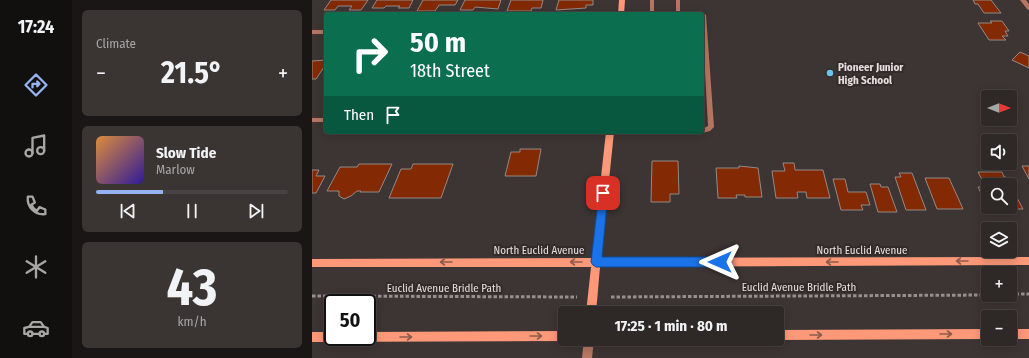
<!DOCTYPE html>
<html lang="en">
<head>
<meta charset="utf-8">
<style>
  :root { --surface:#2e2826; --page:#3a3432; --text:#f1f3f6; --muted:#a7a6a7; --line:#494443; --accent:#95b2f1 }
  body { margin:0; font-family:"Fira Sans Condensed",sans-serif; background:var(--page); color:var(--text); height:100vh; display:flex; flex-direction:column; font-size:15px; white-space:nowrap }
  * { box-sizing:border-box; margin:0 }
  p { font-size:13px; color:var(--muted) }
  .icon { flex:none; width:22px; height:22px; fill:none; stroke:currentColor; stroke-width:2; stroke-linecap:round; stroke-linejoin:round }
  .map { position:relative; flex:1; overflow:hidden }
  .details { display:flex; flex-direction:column; gap:10px; padding:10px; background:#191615; width:240px }
  .details>* { flex:none }
  .banner { position:absolute; left:12px; top:12px; width:380px; height:122px; border-radius:4px; box-shadow:0 2px 10px #0003,0 0 0 1px var(--line); background:#0b6e4f; color:#fff; overflow:hidden }
  .needle { width:26px; rotate:90deg }
  .fabs { position:absolute; left:669px; top:90px; display:grid; gap:8px }
  .fabs a { display:grid; place-items:center; width:36px; height:36px; border-radius:4px; background:var(--surface); box-shadow:0 2px 10px #0003,0 0 0 1px var(--line); font-size:20px }
  .speed { position:absolute; left:12px; top:294px; display:flex; gap:8px; font-size:20px; font-weight:700; text-align:center }
  .speed>* { display:grid; place-content:center; width:52px; height:52px; border-radius:50%; background:var(--surface); box-shadow:0 2px 10px #0003,0 0 0 1px var(--line); line-height:1 }
  .speed .limit { border:2px solid #111; border-radius:6px; background:#fff; color:#111 }
  .pin { position:absolute; display:grid; place-items:center; width:34px; height:34px; color:#fff; margin:-17px; border-radius:8px; box-shadow:0 2px 6px #0006 }
  .me { position:absolute; width:44px; margin:-22px; rotate:270deg; stroke-linejoin:round; filter:drop-shadow(0 0 3px #0008) }
  .turn { display:flex; align-items:center; gap:14px; height:84px; padding:0 20px; font-size:18px }
  .turn .icon { width:52px; height:52px; stroke-width:2.5 }
  .turn b { display:block; font-size:28px; line-height:34px }
  .then { display:flex; align-items:center; height:38px; padding:0 20px; background:#0003; gap:8px; font-size:15px }
  .big { font-size:30px; font-weight:700; line-height:1.1 }
  .details .tile { flex:1; display:flex; flex-direction:column; justify-content:center; gap:6px; min-width:0; padding:0 14px; border-radius:6px; background:var(--page) }
  .details .dial { align-items:center; gap:0 }
  .dial b { font-size:52px; line-height:1 }
  .song { display:flex; align-items:center; gap:12px }
  .cover { width:48px; height:48px; border-radius:6px; background:linear-gradient(135deg,hsl(30 70% 55%),hsl(250 70% 35%)) }
  .played { height:4px; border-radius:2px; background:linear-gradient(90deg,var(--accent) 35%,var(--line) 35%) }
  .keys { display:flex; justify-content:space-around; direction:ltr }
  .heat { display:flex; justify-content:space-between; align-items:center; font-size:22px; direction:ltr }
  .trip { position:absolute; left:246px; top:306px; width:226px; height:40px; border-radius:4px; background:var(--surface); box-shadow:0 2px 10px #0003,0 0 0 1px var(--line); font-weight:700; line-height:40px; text-align:center }
  main { display:flex; flex:1; min-height:0 }
  .tab-bar { display:flex; flex-direction:column; width:72px; justify-content:space-around; align-items:center; background:#12100f; color:var(--muted) }
  .tab-bar .icon { width:28px; height:28px }
  .tab-bar .selected { color:var(--accent) }
  .tab-bar b { font-size:18px; color:var(--text) }
  .map>svg:first-child { display:block }
  .building { fill:#832a05; stroke:#938a87 }
  .lines { fill:none; stroke-linecap:round; stroke-linejoin:round }
  .path { stroke:#968f8e; stroke-width:3; stroke-dasharray:3.5 2; stroke-linecap:butt }
  .service { fill:#b67762; fill-rule:evenodd }
  .minor { fill:#b67762; fill-rule:evenodd }
  .secondary { fill:#fd9978; fill-rule:evenodd }
  .oneway { stroke:#8d5c4d }
  .route { fill:#1a73e8; stroke:#114b97 }
  .poi-dot { fill:#69c4f1; stroke:#322b29; stroke-width:1.5 }
  .labels { text-anchor:middle; dominant-baseline:central; stroke-width:4; stroke-linejoin:round; paint-order:stroke }
  .poi-label { font-size:11px; font-weight:bold; fill:#e4dfde; stroke:#322b29; text-anchor:start }
  .street-label { font-size:11px; fill:#e4dfde; stroke:#322b29 }
</style>
</head>
<body>
<main>
<nav class="tab-bar">
<b>17:24</b>
<svg class="icon selected" aria-label="directions" viewBox="0 0 24 24"><path d="M12 3l9 9-9 9-9-9zM9 14v-3h6M13 9l2 2-2 2"/></svg>
<svg class="icon" aria-label="music" viewBox="0 0 24 24"><path d="M9 18V5l10-2v13"/><circle cx="6" cy="18" r="3"/><circle cx="16" cy="16" r="3"/></svg>
<svg class="icon" aria-label="phone" viewBox="0 0 24 24"><path d="M5 4h4l2 5-3 2q2 4 5 5l2-3 5 2v4C11 20 4 13 5 4z"/></svg>
<svg class="icon" aria-label="climate" viewBox="0 0 24 24"><path d="M12 3v18M4 7l16 10M4 17L20 7"/></svg>
<svg class="icon" aria-label="car" viewBox="0 0 24 24"><path d="M5 17H2v-5l4-1 3-4h7l3 4 3 1v5h-3M9 17h6M6 11h13"/><circle cx="7" cy="17" r="2"/><circle cx="17" cy="17" r="2"/></svg>
</nav>
<section class="details">
<div class="tile"><p>Climate</p>
<div class="heat"><a>−</a><b class="big">21.5°</b><a>+</a></div>
</div>
<div class="tile">
<div class="song"><i class="cover"></i><div><b>Slow Tide</b><p>Marlow</p></div></div>
<div class="played"></div>
<div class="keys"><svg class="icon" aria-label="previous" viewBox="0 0 24 24"><path d="M18 5L8 12l10 7zM5 5v14"/></svg><svg class="icon" aria-label="pause" viewBox="0 0 24 24"><path d="M8 5v14M16 5v14"/></svg><svg class="icon" aria-label="next" viewBox="0 0 24 24"><path d="M6 5l10 7-10 7zM19 5v14"/></svg></div>
</div>
<div class="tile dial"><b>43</b><p>km/h</p></div>
</section>
<div class="map">
<svg width="717" height="358" viewBox="0 0 717 358">
  <rect width="100%" height="100%" fill="#3d3533"/>
  <path class="building" d="M19,0H56L49,10H37L40,6H26L23,10H12Z
    M65,0H101L97,8H86L88,6H74L72,8H60Z
    M111,0H146L143,5H127L123,11H105Z
    M153,0H189L186,9L163,7L161,10H148Z
    M199,0H231L229,8H220L219,11H195Z
    M247,0H281V5H274V8L244,10Z
    M661,0H679L689,13H672L666,4H663Z
    M678,21H690L697,31H693L696,36H690L694,40H677L666,23H680Z
    M708,52L717,56V68L700,60Z
    M14,60V64L4,79H0V61Z
    M208,149H229L224,176H193L199,152H208Z
    M340,161H366L367,194H358V202H339Z
    M471,163H482L483,170H511L518,198H495L494,192H485L486,198H464L460,171H473Z
    M47,164H80L67,192H48L49,191H45L39,196L32,199L27,196V191H15L28,167H45Z
    M101,164H141L129,198H77L89,169H99Z
    M427,166L446,168L450,197H433V195H424L425,198H406L404,168H427Z
    M710,166H717V179Z
    M0,170H7L4,176H13L4,193H0Z
    M666,172H690L692,177H694L711,209H693L692,207H698V185H676V206H675L666,187H674Z
    M587,173H600L614,210H594L583,177H589Z
    M613,178H637L651,209H625Z
    M521,179H533L536,192H554L558,205H549L551,210H529Z
    M558,184H568L569,187H576L585,212H566Z"/>
  <g class="lines">
    <path class="path" d="M698,294H717
      M0,296L265,297
      M299,297L676,295"/>
    <path class="service" d="M338,0H342V14H338Z
      M364,0H368V14H364Z
      M392,14L394,15L402,127L398,131L390,133L388,132H390V129L396,126L390,19V15Z
      M0,118H14V122H0Z
      M295,132H332L329,134L297,135H295Z"/>
    <path class="minor" d="M708,0H714L717,4V10L715,9Z
      M0,30H14V34H0Z
      M272,339H282L280,358H270Z"/>
    <path class="secondary" d="M307,0H313L312,14H306Z
      M294,132H302L289,258L717,257V265L288,267L284,313H274L279,267H0V259L280,258Z
      M676,329V339L465,340L463,339H465V330Z
      M698,329H717V339H698Z
      M253,331V339H257L253,341L0,342V332H21V337H55V332Z"/>
  </g>
  <defs><path id="oneway-shaft" d="M-6 0H5M1.5-3L5.5 0L1.5 3" fill="none" stroke-width="1.6" stroke-linecap="round" stroke-linejoin="round"/></defs>
  <g class="oneway">
    <use href="#oneway-shaft" transform="translate(650 261) rotate(180)"/>
    <use href="#oneway-shaft" transform="translate(134 262) rotate(180)"/>
    <use href="#oneway-shaft" transform="translate(264 262) rotate(180)"/>
    <use href="#oneway-shaft" transform="translate(520 262) rotate(180)"/>
    <use href="#oneway-shaft" transform="translate(634 334)"/>
    <use href="#oneway-shaft" transform="translate(504 335)"/>
    <use href="#oneway-shaft" transform="translate(224 336)"/>
    <use href="#oneway-shaft" transform="translate(94 337)"/>
  </g>
  <path class="route" d="M291,189L295,190L296,193L290,257H408L412,258L413,262L412,265L408,267H284L281,265L279,262L287,193L288,190Z"/>
  <circle class="poi-dot" cx="518" cy="73" r="4"/>
  <g class="labels">
    <g class="poi-label">
      <text x="526" y="67">Pioneer Junior<tspan x="526" dy="13">High School</tspan></text>
    </g>
    <g class="street-label">
      <text x="227" y="250">North Euclid Avenue</text>
      <text x="550" y="250">North Euclid Avenue</text>
      <text x="487" y="287">Euclid Avenue Bridle Path</text>
      <text x="132" y="288">Euclid Avenue Bridle Path</text>
    </g>
  </g>
</svg>
<div class="fabs">
<a><svg class="needle" viewBox="-14 -14 28 28"><path d="M0-13l5 13h-10z" fill="#e53935"/><path d="M0 13l5-13h-10z" fill="#a7a6a7"/></svg></a>
<a><svg class="icon" aria-label="sound" viewBox="0 0 24 24"><path d="M4 9h4l5-4v14l-5-4H4zM17 9q2 3 0 6"/></svg></a>
<a><svg class="icon" aria-label="search" viewBox="0 0 24 24"><circle cx="10" cy="10" r="6"/><path d="M15 15l6 6"/></svg></a>
<a><svg class="icon" aria-label="layers" viewBox="0 0 24 24"><path d="M12 4l9 5-9 5-9-5zM3 14l9 5 9-5"/></svg></a>
<a>+</a>
<a>−</a>
</div>
<div class="speed"><div class="limit">50</div></div>
<div class="pin" style="left:291px;top:193px;background:#d93025"><svg class="icon" aria-label="arrive" viewBox="0 0 24 24"><path d="M6 21V4h12l-3 4 3 4H6"/></svg></div>
<svg class="me" style="left:408px;top:262px" viewBox="-20 -20 40 40"><path d="M0-17L14 15 0 8-14 15z" fill="#1a73e8" stroke="#fff" stroke-width="4"/></svg>
<div class="trip">17:25 · 1 min · 80 m</div>
<div class="banner">
<div class="turn"><svg class="icon" aria-label="right" viewBox="0 0 24 24"><path d="M7 20v-9h11M14 6l5 5-5 5"/></svg><div><b>50 m</b>18th Street</div></div>
<div class="then">Then<svg class="icon" aria-label="arrive" viewBox="0 0 24 24"><path d="M6 21V4h12l-3 4 3 4H6"/></svg></div>
</div>
</div>
</main>
</body>
</html>
